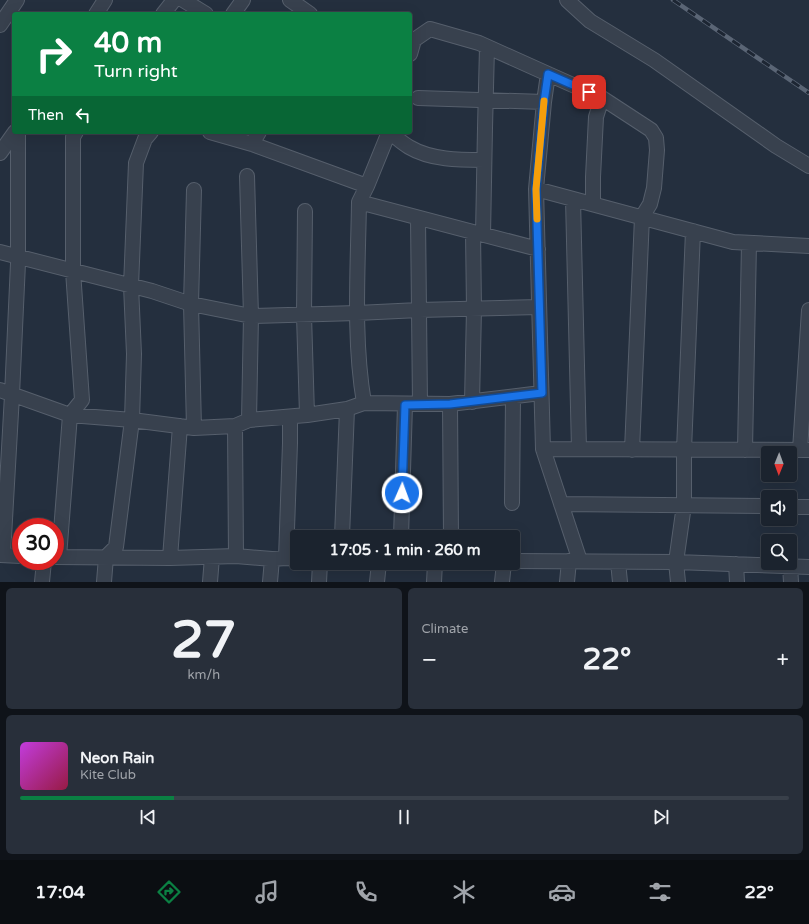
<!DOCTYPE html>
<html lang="en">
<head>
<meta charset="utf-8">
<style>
  :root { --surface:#1b232e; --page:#282f3a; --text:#f1f3f6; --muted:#a0a4aa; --line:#39404a; --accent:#0b8043 }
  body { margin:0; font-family:"Varela Round",sans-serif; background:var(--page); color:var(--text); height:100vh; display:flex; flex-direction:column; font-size:15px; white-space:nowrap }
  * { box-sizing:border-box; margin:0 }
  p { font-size:13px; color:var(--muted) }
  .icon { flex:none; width:22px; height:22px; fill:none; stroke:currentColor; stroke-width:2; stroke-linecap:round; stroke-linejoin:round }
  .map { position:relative; height:582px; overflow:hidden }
  .panel { display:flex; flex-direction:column; gap:6px; padding:6px; background:#0f1319; flex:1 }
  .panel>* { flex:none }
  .banner { position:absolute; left:12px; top:12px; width:400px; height:122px; border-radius:4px; box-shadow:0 4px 16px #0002,0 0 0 1px var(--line); background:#0b8043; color:#fff; overflow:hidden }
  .needle { width:26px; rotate:181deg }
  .controls { position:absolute; left:761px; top:446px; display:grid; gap:8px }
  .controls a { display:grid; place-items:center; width:36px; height:36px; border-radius:4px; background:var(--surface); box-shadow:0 4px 16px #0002,0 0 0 1px var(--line); font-size:20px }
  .speed { position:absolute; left:12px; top:518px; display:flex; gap:8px; font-size:20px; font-weight:700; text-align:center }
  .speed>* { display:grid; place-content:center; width:52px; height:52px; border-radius:50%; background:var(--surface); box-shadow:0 4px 16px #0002,0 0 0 1px var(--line); line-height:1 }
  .speed .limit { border:6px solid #d22; background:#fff; color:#111 }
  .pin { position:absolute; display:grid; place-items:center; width:34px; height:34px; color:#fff; margin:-17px; border-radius:8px; box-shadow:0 2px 6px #0006 }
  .me { position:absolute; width:44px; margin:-22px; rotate:2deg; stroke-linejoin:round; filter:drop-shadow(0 0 3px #0008) }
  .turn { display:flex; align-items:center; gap:14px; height:84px; padding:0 16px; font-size:18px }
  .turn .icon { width:52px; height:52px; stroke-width:2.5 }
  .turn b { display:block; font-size:28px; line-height:34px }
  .then { display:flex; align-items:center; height:38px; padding:0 16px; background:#0003; gap:8px; font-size:15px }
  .big { font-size:30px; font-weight:700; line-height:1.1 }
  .panel .widget { flex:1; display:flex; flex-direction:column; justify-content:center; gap:6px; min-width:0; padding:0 14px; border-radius:6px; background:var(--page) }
  .panel .dial { align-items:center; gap:0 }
  .dial b { font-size:52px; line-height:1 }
  .song { display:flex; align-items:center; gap:12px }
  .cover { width:48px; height:48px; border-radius:6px; background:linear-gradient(135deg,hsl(290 70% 55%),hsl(340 70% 35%)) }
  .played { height:4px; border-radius:2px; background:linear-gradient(90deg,var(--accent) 20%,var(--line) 20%) }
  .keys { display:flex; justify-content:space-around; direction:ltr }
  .heat { display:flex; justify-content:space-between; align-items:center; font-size:22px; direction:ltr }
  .panel .tiles { flex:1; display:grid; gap:6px; grid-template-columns:1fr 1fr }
  .widget:last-child { grid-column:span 2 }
  .trip { position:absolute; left:290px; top:530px; width:230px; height:40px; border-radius:4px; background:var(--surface); box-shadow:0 4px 16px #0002,0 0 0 1px var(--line); font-weight:700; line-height:40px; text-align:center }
  .tabs { display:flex; height:64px; justify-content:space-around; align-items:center; background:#0b0e12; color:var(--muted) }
  .tabs .icon { width:28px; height:28px }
  .tabs .active { color:var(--accent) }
  .tabs b { font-size:18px; color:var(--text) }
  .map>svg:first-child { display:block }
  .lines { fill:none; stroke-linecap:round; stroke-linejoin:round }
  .minor-casing { stroke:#565f6c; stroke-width:16 }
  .minor { stroke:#38414e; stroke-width:14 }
  .rail-casing { stroke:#5a6575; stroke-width:4.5 }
  .rail { stroke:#1d2633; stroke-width:3; stroke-dasharray:9; stroke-linecap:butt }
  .route-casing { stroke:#114b97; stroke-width:10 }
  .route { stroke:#1a73e8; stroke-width:7 }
  .slow { stroke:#f59e0b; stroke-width:7 }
</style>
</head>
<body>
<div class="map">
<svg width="809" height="582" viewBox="0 0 809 582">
  <rect width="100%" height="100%" fill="#242f3e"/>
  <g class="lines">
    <defs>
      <path id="minor" d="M183,0L206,14
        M290,0L310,14
        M567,0L590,21L654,60L776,146L809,166
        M96,14L105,0
        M163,14L174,0
        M233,14L243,0
        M0,25L17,0
        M410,54L414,40L430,29L479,43L548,74L602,98L651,130L656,138L657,150L654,188L650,204L642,217L632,450
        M548,74L544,102L536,189L543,449L809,450
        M418,98L544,102
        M210,132L252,144L367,186
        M389,132C396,137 402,143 409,147C431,160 459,160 484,160
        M252,144L259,132
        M0,153L15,132
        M247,176L251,316L249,420
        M536,189L733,242L809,246
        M573,199L579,449
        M359,202L538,249
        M593,204V177L596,117L602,98
        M305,211L304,315L307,415
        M418,218L420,404
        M483,235L485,128L487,47
        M0,252L152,291L191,304L251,316L357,313L419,310L539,307
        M0,390L70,415L132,420L194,428L235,426L249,420L307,415L347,409L364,403L450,404L541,393
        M472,402L474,309L473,232
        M364,403C353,338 358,269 359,202L367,186L389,132
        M450,404L451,537
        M235,426L236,556
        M194,428L191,304L194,190
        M543,449L580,561
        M745,450L749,243
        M800,450L809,310
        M512,503L513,397
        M561,504L768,506
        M790,507H809
        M342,537L347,409
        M401,537L405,405
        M0,555L21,556
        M3,555L12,395L18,263V132
        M55,557L170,558L236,556L272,559L286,558L297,559
        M59,557L70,415L82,400L73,271V137L76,132
        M170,558L180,426
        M286,558L290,443V417
        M513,561L676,562L809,567
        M618,562L620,582
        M736,564L737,582
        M790,566L791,582
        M42,582L44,561
        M104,582L106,557L116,547L132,420L134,354L131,286L136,163L145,139L151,132
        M210,582L212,557
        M270,582L272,559
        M319,582L320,563
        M377,582L379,563
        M434,582L435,563
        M502,582L504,563
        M567,582L569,561
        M678,582L676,562L684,505V450L693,231"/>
    </defs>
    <use href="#minor" class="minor-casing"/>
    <use href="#minor" class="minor"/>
    <defs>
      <path id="rail" d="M673,0L809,93"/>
    </defs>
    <use href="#rail" class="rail-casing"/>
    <use href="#rail" class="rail"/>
  </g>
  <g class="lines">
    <defs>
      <path id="route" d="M402,493L405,405L450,404L542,393L536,189L544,102L548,74L589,92"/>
    </defs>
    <use href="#route" class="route-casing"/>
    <use href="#route" class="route"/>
    <path class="slow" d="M537,219L536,189L544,101"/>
  </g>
</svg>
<div class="controls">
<a><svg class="needle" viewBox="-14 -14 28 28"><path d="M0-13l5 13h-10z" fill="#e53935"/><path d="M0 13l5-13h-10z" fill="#a0a4aa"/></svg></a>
<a><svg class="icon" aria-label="sound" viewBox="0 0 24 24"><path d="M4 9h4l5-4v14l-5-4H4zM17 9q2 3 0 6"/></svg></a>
<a><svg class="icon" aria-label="search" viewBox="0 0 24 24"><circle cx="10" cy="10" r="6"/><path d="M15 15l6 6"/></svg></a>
</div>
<div class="speed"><div class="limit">30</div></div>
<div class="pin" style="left:589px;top:92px;background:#d93025"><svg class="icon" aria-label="arrive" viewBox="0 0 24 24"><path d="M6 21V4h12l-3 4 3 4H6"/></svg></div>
<svg class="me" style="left:402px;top:493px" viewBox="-20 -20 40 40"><circle r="17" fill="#1a73e8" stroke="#fff" stroke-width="3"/><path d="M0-11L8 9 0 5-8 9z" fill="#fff"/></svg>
<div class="trip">17:05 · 1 min · 260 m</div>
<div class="banner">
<div class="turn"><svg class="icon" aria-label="right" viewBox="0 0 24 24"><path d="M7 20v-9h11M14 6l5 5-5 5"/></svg><div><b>40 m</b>Turn right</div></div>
<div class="then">Then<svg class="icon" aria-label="left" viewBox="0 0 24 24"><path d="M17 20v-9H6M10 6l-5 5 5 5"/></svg></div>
</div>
</div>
<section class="panel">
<div class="tiles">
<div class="widget dial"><b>27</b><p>km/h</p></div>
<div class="widget"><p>Climate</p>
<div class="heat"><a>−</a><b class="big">22°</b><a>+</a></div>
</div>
<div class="widget">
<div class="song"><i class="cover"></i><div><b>Neon Rain</b><p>Kite Club</p></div></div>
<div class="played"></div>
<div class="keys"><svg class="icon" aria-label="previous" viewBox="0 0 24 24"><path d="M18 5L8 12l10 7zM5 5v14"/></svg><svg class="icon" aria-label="pause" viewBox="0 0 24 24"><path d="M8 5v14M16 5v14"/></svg><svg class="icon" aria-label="next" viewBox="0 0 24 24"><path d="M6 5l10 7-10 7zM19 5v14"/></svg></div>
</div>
</div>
</section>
<nav class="tabs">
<b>17:04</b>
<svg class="icon active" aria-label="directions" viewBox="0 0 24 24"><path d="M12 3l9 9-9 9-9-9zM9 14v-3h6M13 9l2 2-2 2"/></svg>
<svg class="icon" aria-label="music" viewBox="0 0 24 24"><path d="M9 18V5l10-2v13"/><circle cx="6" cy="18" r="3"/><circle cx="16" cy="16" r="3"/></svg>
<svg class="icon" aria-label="phone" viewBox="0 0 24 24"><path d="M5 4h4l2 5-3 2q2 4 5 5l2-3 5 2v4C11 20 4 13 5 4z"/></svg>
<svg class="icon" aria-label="climate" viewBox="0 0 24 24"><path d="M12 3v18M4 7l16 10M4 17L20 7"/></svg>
<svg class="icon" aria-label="car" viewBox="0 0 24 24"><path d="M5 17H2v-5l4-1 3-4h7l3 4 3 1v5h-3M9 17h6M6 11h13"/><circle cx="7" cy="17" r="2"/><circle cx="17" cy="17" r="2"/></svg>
<svg class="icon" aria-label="filters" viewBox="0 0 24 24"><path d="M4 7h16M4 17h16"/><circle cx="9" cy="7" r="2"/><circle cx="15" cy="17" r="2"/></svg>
<b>22°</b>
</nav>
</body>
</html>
